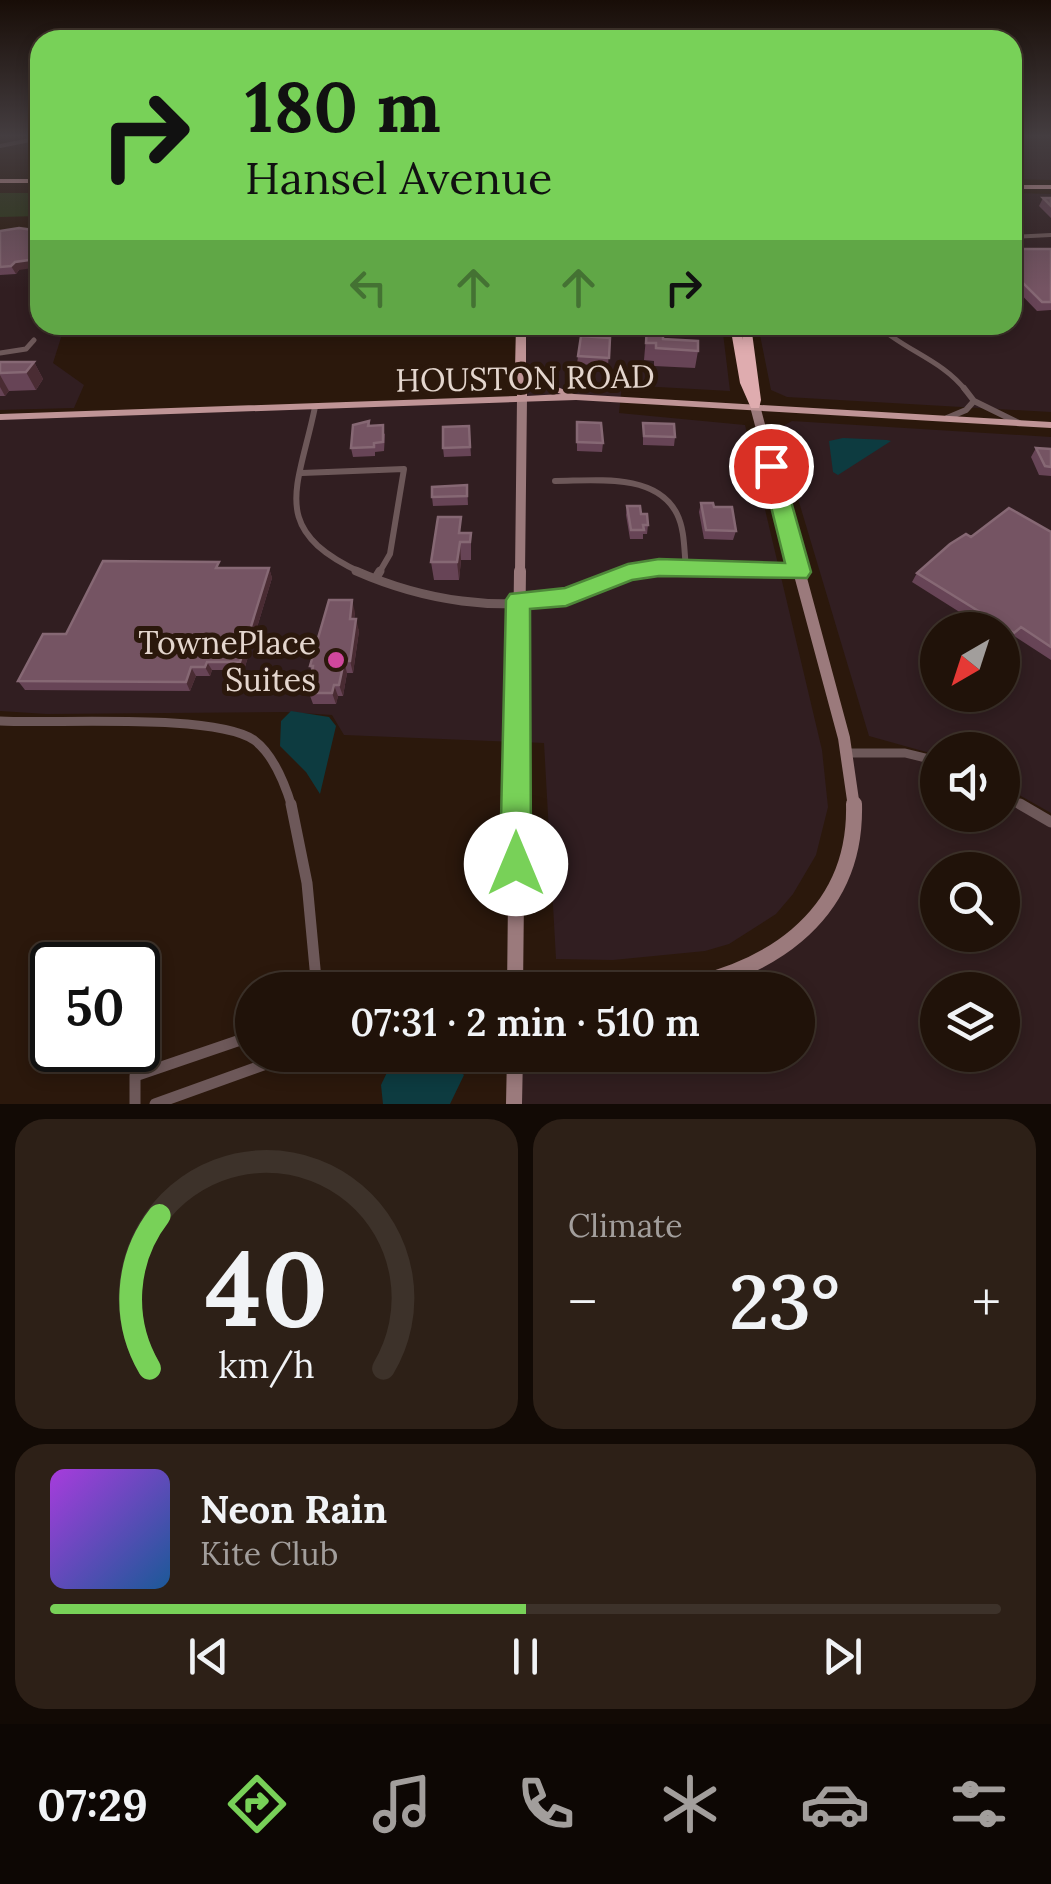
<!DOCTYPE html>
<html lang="en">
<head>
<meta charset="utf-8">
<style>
  :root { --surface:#201209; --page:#2d2017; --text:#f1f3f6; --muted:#a29e9c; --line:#3d322a; --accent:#78d158 }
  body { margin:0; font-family:Lora,serif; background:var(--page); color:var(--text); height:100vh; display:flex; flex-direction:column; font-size:38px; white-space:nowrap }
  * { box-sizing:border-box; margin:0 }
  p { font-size:32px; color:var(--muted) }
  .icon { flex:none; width:55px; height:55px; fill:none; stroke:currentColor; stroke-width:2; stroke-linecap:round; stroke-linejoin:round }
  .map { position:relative; height:1104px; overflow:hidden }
  .drawer { display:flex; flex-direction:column; gap:15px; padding:15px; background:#120a05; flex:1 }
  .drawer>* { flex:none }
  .hud { position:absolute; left:30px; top:30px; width:992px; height:305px; border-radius:30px; box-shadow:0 5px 15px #0003,0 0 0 2px var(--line); background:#78d158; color:#111; overflow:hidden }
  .needle { width:65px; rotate:219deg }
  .buttons { position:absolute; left:920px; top:612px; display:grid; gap:20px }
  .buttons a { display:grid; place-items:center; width:100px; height:100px; border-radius:50%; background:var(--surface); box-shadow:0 5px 15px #0003,0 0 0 2px var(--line); font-size:50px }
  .speed { position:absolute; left:30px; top:942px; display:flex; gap:20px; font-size:50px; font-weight:700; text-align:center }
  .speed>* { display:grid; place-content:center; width:130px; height:130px; border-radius:50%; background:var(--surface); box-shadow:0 5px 15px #0003,0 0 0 2px var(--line); line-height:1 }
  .speed .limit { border:5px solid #111; border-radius:15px; background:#fff; color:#111 }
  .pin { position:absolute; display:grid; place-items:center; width:85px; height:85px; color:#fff; margin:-42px; border:5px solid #fff; border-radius:50%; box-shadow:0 2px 10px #0007 }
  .me { position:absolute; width:110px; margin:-55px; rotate:0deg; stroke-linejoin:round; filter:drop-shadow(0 0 8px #0008) }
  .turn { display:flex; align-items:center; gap:35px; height:210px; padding:0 50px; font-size:45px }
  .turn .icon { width:130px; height:130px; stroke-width:2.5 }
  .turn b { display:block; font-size:70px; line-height:85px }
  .lanes { display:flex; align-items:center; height:95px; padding:0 50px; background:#0003; justify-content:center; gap:50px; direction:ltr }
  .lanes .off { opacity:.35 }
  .big { font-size:75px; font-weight:600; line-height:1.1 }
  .drawer .card { flex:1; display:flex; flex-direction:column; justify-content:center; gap:15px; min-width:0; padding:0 35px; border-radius:30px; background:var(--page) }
  .drawer .dial { align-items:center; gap:0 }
  .dial svg { height:260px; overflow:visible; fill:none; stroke:var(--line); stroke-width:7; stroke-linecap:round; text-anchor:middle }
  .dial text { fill:var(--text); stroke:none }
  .song { display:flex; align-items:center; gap:30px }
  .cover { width:120px; height:120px; border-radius:15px; background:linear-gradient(135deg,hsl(280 70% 55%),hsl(210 70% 35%)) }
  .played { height:10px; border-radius:5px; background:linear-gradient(90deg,var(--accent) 50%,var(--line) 50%) }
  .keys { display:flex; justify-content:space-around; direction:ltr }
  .heat { display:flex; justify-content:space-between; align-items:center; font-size:55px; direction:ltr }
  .drawer .tiles { flex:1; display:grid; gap:15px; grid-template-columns:1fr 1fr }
  .card:last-child { grid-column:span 2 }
  .trip { position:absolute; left:235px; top:972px; width:580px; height:100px; border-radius:50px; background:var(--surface); box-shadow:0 5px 15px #0003,0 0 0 2px var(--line); font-weight:600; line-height:100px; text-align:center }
  .tab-bar { display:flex; height:160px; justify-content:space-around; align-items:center; background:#0d0704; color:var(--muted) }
  .tab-bar .icon { width:70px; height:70px }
  .tab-bar .selected { color:var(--accent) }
  .tab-bar b { font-size:45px; color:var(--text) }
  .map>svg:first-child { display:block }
  .commercial { fill:#311e21; fill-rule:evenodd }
  .industrial { fill:#311e1f; fill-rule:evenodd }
  .green { fill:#2b3916 }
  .water { fill:#0d3b40 }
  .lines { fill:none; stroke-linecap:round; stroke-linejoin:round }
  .minor-far4 { stroke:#6d5859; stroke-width:4 }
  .minor-far3 { stroke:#6d5859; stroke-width:5 }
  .minor-far2 { stroke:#6d5859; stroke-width:6 }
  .minor-far1 { stroke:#6d5859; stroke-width:9 }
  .minor { stroke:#6d5859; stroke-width:11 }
  .secondary-far2 { stroke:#9b7a7c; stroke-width:10 }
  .secondary-far1 { stroke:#9b7a7c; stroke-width:12 }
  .secondary { stroke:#9b7a7c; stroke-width:16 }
  .primary { fill:#bf9496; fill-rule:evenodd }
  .motorway { fill:#dfacaf; fill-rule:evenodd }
  .wall { fill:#674456 }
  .shaded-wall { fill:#4a2c33 }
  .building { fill:#755463; stroke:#866874; stroke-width:2.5 }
  .route { fill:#78d158; stroke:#4e8839; stroke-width:2.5 }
  .hotel-dot { fill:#d1479c; stroke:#2b180c; stroke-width:4 }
  .labels { text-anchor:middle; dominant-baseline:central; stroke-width:10; stroke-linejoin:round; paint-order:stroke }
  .street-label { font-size:32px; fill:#e4d6ce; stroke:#2b180c }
  .poi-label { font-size:32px; fill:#e4d6ce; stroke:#2b180c; text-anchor:end }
</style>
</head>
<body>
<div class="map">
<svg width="1051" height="1104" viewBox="0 0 1051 1104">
  <rect width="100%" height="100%" fill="#2b180c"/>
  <path class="commercial" d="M1013,135H1051V180L1013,179Z
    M1013,193L1051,194V412L787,397L771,390L758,325H1012Z
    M40,230V325H65L53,363L84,385L74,408L0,410V231Z
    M521,325H624V328L722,325L730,391L622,385L619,413L745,425L822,750L828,807L816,855L793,894L776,914L729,944L705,951L613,960L556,959L544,743L344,735L332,715L286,712L47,714L0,711V417L521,398Z
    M792,421L1051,437V813L1003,786L1002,750H938L937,755L869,736L796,492V470L781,427ZM938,630H1002V695H938Z"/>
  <path class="industrial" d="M875,752L937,761L938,815H1002L1003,794L1051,822V1104H514L515,1055H798V990H661L717,983L818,915L851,841L847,753ZM938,870H1002V935H938ZM938,990H1002V1055H938Z"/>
  <path class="green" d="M0,193H40V216L0,217Z"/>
  <path class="water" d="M843,438L887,440L891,441L838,475L833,472L829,441Z
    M291,711L329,717L336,726L320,794L306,772L280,746L281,721Z
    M421,1055H439L464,1075L450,1104H383L381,1085L392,1062Z"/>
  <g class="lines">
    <path class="minor-far4" d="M0,146L40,138
      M1012,237L1051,235"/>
    <path class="minor-far3" d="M521,325H616
      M877,325C904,350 944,361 966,391
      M0,353L26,349L34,340"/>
    <path class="minor-far2" d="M964,388L974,401L1019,423
      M315,407C298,490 267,529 362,573
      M947,418L966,410L974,401
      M302,473L404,469L390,554L379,573
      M555,481C594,481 656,472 677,514C685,530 684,551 686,568
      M629,573L690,567L799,572"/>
    <path class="minor-far1" d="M356,571C422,600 501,614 572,595C595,589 616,577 638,571
      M777,571L799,572
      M377,576L380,571
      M0,721C56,724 214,713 254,740C273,754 285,784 292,807
      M847,753H905L938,761
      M1002,794L1024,807"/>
    <path class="minor" d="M291,804L307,883L317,990
      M1020,804L1051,822
      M431,990L462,983L471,990
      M135,1104V1076L252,1036
      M155,1104L291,1055"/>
    <path class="secondary-far2" d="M755,406L799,573
      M520,573L522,398"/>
    <path class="secondary-far1" d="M799,571L844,738L854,807
      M517,807L520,571"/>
    <path class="secondary" d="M515,990L517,804
      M661,990C763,977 857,919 854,804
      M514,1104L515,1055"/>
    <path class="primary" d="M516,325H526V369L541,380L574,394L1051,422V428L576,400L0,420V414L517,396L515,369ZM527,379L533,384L561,394L527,396Z"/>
    <path class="motorway" d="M0,179H40V183H0Z
      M1012,185H1051V189H1012Z
      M730,325H740L743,340L741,325H751L761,400L759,408H751L740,383Z"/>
  </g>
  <path class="wall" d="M1043,198H1051V218L1039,206Z
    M0,231L19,270L16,274L0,275Z
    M1012,249H1051V310L1037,311L1012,285Z
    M647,325L663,339L698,351L695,368L654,366V361L644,360Z
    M787,325H858L857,329Z
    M610,338L608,366L577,364L578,356Z
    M0,362H34L43,379L36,390L9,391L5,396H0Z
    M369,421L370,425L385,434L384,451L375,452V456L353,457L351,448Z
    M577,422L603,443L602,452L577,451Z
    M643,423L675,437L674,446L643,445Z
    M469,426L471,456L444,457L443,448Z
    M1036,448L1051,449V476L1039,475L1031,457Z
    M467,485L468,505L433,506L432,497Z
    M701,503L714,507L736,531L733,540L704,539L699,512Z
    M627,506L641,514L648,525L647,534H643V539H630L626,515Z
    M1051,532V660L1014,636L1007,642L1002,639V630H988L912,582L917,573L971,537Z
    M463,533H471V560H461L459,580H434L431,562Z
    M221,568H269L272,578L244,670H212L210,676H196L190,691L25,690L18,681L66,634Z
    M355,612L354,619L359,631L353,673H347L343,696H338L336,704H313L309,693L312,673L310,666Z"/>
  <path class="shaded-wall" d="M40,254V267L19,270L16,274L11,266L15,262Z
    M34,362L43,379L36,390L26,372Z
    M0,375L9,391L5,396L0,387Z
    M460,542L461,560L459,580L457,562Z
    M269,568L272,578L244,670L240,662Z
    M352,600L355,612L353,631L350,619Z
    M356,619L359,631L353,673L350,661Z
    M344,661L347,673L343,696L339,685Z
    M207,662L212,670L210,676L205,667Z
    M191,667L196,676L190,691L186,682Z
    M334,685L338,696L336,704L332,693Z"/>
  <path class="building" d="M1043,198H1051V206Z
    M19,228L40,231L36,235H40V254L36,259L15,262L11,266L0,267V231Z
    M1012,249H1051V302H1042L1012,272Z
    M647,325H663V339L698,341V351L656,348V343H646Z
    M581,336L610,338L609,358L578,356Z
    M0,362H34L26,372L0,373Z
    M369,421L368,426L383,425V442L374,443V447L351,448L353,425Z
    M577,422L601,423L603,443L577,442Z
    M643,423L674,424L675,437L644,436Z
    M469,426L470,447L443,448V427Z
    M1036,448L1051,449V467L1045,466Z
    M467,485V496L432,497V487Z
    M701,503H713L714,507H732L736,531L706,530Z
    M627,506H640L641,514H647L648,525H643L644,530H631Z
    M1009,508L1051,532V647L1021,627L1014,633L917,573L950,544L966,534L971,537Z
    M438,517H461L459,533H471L470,542H460L457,562H431Z
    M103,561L219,562L216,568H269L240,662H207L205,667H191L186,682L18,681L43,634H66Z
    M329,600H352L350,619H356L350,661H344L339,685H334L332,693H309L313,666H310Z"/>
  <linearGradient id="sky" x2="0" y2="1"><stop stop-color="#180d07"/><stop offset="0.47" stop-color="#443d40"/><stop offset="1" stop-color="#443d40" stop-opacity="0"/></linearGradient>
  <rect width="1051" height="289" fill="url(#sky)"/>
  <path class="route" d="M771,459L781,466L811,572L807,578L659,576L632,580L566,606L530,609L531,864L527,875L516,879L504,875L500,864L506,600L510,594L565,588L628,564L659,559L785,563L761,466Z"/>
  <circle class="hotel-dot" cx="336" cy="660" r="10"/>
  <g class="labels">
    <g class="street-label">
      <text transform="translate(525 378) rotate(-1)">HOUSTON ROAD</text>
    </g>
    <g class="poi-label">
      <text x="316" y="642">TownePlace<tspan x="316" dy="37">Suites</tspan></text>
    </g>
  </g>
</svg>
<div class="buttons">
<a><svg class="needle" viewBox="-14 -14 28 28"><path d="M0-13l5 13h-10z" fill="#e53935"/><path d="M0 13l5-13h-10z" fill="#a29e9c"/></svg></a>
<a><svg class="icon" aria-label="sound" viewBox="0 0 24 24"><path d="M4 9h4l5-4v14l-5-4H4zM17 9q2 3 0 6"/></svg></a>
<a><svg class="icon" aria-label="search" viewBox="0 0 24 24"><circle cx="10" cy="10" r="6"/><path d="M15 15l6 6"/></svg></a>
<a><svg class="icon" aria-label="layers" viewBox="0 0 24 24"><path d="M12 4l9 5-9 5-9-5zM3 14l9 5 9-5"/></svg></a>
</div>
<div class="speed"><div class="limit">50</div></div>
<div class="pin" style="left:771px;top:466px;background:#d93025"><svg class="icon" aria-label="arrive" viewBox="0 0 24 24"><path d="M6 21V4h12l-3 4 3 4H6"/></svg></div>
<svg class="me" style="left:516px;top:864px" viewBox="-20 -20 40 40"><circle r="19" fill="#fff"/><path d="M0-13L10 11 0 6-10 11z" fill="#78d158"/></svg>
<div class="trip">07:31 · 2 min · 510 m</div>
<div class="hud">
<div class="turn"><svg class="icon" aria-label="right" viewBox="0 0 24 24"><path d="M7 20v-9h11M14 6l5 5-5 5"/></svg><div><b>180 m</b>Hansel Avenue</div></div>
<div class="lanes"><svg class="icon off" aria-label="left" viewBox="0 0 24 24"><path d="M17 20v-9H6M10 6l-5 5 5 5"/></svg><svg class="icon off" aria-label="ahead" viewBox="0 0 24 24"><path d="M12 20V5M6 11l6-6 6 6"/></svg><svg class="icon off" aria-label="ahead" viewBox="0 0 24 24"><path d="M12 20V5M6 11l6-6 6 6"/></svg><svg class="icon" aria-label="right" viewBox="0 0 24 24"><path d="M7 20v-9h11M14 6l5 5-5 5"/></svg></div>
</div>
</div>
<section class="drawer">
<div class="tiles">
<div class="card dial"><svg viewBox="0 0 100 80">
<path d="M14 69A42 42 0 1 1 86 69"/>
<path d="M14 69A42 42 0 0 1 17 22" stroke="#78d158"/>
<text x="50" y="56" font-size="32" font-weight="700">40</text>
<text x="50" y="72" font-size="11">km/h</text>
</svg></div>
<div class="card"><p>Climate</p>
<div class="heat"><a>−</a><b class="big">23°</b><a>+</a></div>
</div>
<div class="card">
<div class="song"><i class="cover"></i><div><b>Neon Rain</b><p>Kite Club</p></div></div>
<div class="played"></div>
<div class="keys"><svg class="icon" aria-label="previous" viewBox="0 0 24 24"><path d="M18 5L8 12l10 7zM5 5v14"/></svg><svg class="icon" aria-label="pause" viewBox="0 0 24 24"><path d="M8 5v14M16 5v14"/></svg><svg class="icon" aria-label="next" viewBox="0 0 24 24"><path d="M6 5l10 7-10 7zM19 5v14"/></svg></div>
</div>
</div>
</section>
<nav class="tab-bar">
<b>07:29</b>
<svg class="icon selected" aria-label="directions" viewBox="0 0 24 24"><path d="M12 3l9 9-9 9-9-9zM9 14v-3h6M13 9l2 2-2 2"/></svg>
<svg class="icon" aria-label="music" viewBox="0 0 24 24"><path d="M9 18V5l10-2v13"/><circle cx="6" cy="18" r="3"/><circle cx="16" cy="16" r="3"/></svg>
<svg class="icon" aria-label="phone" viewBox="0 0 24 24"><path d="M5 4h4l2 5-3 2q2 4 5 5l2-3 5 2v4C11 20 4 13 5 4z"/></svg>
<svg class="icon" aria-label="climate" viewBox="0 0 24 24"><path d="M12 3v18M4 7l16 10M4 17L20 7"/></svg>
<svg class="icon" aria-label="car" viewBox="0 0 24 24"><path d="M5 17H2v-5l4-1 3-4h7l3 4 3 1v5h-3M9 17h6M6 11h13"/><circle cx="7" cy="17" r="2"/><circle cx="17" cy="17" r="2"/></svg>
<svg class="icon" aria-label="filters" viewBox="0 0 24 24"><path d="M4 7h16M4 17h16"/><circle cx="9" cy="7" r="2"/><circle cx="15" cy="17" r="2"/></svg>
</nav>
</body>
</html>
